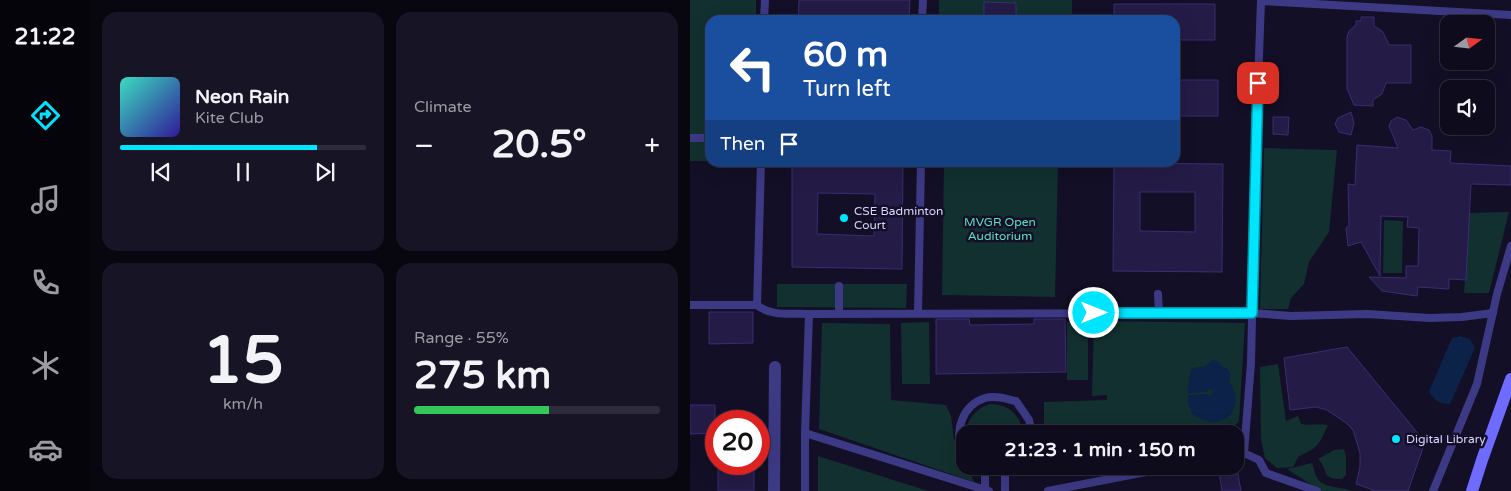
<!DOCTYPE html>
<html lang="en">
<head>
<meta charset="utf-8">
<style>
  :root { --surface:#0e0b1c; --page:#171425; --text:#f1f3f6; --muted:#9b9ba3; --line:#2e2b3b; --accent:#00e5ff }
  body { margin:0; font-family:"Varela Round",sans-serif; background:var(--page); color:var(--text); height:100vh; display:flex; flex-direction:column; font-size:19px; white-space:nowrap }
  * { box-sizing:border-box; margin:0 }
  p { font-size:16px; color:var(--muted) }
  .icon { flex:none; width:28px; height:28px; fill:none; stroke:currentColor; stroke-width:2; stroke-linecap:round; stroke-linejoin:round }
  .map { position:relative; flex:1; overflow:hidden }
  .sheet { display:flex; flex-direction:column; gap:12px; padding:12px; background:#08060f; width:600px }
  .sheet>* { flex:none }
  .top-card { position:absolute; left:15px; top:15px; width:475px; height:152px; border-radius:15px; box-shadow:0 5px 20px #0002,0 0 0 1px var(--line); background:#1a4fa0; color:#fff; overflow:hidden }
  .needle { width:32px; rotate:75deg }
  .tools { position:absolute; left:750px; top:15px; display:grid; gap:10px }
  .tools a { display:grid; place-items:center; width:55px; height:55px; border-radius:10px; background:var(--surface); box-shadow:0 5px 20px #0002,0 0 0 1px var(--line); font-size:25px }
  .speed { position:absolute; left:15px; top:410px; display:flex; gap:10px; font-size:25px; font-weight:700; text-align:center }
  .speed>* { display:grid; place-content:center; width:65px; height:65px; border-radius:50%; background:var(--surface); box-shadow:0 5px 20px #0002,0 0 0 1px var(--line); line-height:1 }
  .speed .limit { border:8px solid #d22; background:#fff; color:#111 }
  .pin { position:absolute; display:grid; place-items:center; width:42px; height:42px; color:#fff; margin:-21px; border-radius:10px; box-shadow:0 2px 8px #0006 }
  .me { position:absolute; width:55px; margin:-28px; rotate:90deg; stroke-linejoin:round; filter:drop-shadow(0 0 4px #0008) }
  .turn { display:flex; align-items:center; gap:18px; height:105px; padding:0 15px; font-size:22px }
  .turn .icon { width:65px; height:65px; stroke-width:2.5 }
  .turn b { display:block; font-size:35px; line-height:42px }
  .then { display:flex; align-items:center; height:48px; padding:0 15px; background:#0003; gap:10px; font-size:19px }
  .big { font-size:38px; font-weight:800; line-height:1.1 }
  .sheet .card { flex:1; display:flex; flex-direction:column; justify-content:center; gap:8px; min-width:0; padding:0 18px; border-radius:15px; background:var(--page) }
  .sheet .dial { align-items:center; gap:0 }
  .dial b { font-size:65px; line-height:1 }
  .song { display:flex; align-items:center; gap:15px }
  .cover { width:60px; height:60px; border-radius:8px; background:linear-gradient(135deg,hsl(170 70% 55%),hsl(250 70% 35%)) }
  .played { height:5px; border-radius:2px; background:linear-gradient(90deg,var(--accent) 80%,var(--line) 80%) }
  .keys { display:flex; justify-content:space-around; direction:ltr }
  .heat { display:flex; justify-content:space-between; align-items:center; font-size:28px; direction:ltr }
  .charge { height:8px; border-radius:4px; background:linear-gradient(90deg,#34c759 55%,var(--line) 0) }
  .sheet .tiles { flex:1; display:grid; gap:12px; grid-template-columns:repeat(2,1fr) }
  .trip { position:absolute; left:266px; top:425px; width:288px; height:50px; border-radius:15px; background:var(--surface); box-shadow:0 5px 20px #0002,0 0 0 1px var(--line); font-weight:800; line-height:50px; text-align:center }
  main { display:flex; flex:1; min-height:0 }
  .tabs { display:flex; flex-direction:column; width:90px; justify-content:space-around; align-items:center; background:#06040b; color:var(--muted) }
  .tabs .icon { width:35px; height:35px }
  .tabs .active { color:var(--accent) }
  .tabs b { font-size:22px; color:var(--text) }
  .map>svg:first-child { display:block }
  .green { fill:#12302f }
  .water { fill:#0c2248 }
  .building { fill:#241b47; stroke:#3b2d73; fill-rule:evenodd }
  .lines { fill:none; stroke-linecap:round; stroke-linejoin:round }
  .lane { stroke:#3d3a85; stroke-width:8 }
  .street { stroke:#3d3a85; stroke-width:12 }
  .secondary { stroke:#6f6bff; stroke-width:12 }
  .route-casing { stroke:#0095a6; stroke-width:12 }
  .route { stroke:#00e5ff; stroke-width:9 }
  .poi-dot { fill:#00e5ff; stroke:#130f26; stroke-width:2 }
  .labels { text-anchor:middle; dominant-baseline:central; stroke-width:5; stroke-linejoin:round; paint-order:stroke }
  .poi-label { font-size:12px; fill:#d9d4ff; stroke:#130f26; text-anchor:start }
  .park-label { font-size:12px; fill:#5fe0c0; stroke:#130f26 }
</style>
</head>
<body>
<main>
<nav class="tabs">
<b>21:22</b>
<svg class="icon active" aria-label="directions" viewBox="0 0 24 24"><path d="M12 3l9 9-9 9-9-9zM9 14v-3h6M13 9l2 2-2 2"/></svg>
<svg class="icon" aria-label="music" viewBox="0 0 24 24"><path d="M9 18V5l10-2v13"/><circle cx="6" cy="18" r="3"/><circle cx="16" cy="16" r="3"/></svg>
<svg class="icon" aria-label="phone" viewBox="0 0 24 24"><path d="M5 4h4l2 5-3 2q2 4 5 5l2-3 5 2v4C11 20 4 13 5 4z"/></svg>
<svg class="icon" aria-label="climate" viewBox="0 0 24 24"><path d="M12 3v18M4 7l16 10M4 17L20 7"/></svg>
<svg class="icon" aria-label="car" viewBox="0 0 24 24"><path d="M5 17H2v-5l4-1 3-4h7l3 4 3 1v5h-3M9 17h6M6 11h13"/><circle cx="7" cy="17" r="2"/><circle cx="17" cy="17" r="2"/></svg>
</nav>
<section class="sheet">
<div class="tiles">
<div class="card">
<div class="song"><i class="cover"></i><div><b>Neon Rain</b><p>Kite Club</p></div></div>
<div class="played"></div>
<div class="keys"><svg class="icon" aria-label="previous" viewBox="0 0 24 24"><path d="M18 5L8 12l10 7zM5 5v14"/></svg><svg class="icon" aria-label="pause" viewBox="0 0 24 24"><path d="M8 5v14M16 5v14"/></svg><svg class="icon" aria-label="next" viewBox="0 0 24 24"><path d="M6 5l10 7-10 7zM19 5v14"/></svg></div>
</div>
<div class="card"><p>Climate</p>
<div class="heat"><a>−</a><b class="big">20.5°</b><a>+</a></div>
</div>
<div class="card dial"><b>15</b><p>km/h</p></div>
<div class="card"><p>Range · 55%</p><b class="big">275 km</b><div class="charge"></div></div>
</div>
</section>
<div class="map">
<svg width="821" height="491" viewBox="0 0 821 491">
  <rect width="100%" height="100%" fill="#130f26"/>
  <path class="green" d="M0,0H66V20H20V161H0Z
    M249,0H382V20H249Z
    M574,148L647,150L639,232L619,262L614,284L601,298L598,309H570Z
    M254,163H368L365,297L252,295Z
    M819,212L799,293H774L779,213Z
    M694,220L713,221L712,273H693Z
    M87,284H217L216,308L87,307Z
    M404,321L555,323L549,421L539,433L536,434H350L354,426V402L417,400V395L402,396Z
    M239,322L240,384H212L211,323Z
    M377,322H398V380H377Z
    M132,323L200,324L201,400L256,405L261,416L264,439L275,458V466H278L284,482L129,429Z
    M588,364L596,421L608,416L611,424C620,426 628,423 638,425C628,447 629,446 608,457L603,467L587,468L575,458L571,439L570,367Z
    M300,404C319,404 331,415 333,434H276C277,418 286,409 300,404Z
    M654,449L656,457V475L652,479C630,480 639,469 628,459L644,450Z
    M128,456L238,491H128Z
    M622,463C624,468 625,475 628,479C633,488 653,487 663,491H631L597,469Z"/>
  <path class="water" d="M771,336L780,339L785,348L760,404C749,404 744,401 739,391L762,338Z
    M523,360L528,361L533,367L538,369L541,375L539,382C551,396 546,420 526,422C517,423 510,418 503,415L498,404V395L517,394L520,396L523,394L522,389L518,390L517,392L499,393C497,388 498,386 499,381C501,367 501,367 514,367Z"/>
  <path class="building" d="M109,0H220L219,20H108Z
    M294,2L326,3V20H294Z
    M424,4H525V40H485V20H424Z
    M671,17H684V26L693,32L699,45H721V83H696L692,94L683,100V106L664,105L657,89V37L659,31L666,25V21H671Z
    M485,80H528V116H485Z
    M661,112L664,123L661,135L649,132L645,124L648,118Z
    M583,117H599L598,135L583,134Z
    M707,117L716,120L723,130L731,127L739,130L742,136V150L761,151L760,163L821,166V185L781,184L776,280L759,279V289L728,287L727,296L692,291L679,277L716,278V266H728L729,228L717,227L718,217L691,216L690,276L671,242L658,246L656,228L659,226L658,184L665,185L667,145L708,148L699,126L701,121Z
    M102,162H213L212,269L102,267ZM128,193L185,194L184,236L127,234Z
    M424,163L533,164L532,272L423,271ZM450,192H505V232L450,231Z
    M19,312H63V343L19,344Z
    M246,319H279L280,325L344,324V319H375L376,372L246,374Z
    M657,347L735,442L718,491H686L666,484L670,467V453L663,430L656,423L637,410L626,407L600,410L594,358Z
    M0,405H25V433L0,434Z
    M28,464H64V491H28Z
    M547,469L551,491H532L529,472Z"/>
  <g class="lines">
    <path class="lane" d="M571,1L821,15
      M74,20L75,0
      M232,20L233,0
      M0,138H20
      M149,286V313
      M468,294L469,313
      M0,305H67C81,317 102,313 119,314L562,313L601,316L677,314L739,318L772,317L803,313
      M67,305L71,162
      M228,313L231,162
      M119,314L115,433L299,491
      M275,452C262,432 273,405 295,398C306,395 316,399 326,401L339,420L342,434
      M554,453L561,363L566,142L571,0
      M545,455L554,453L569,460L576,473L627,491
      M291,466L305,470L321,466
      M115,491V433
      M295,491V468
      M315,491V469
      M358,491L487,466
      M743,491L787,384L807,294L821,246"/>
    <path class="street" d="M84,491L85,367"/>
    <path class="secondary" d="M782,491L792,460L821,379"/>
  </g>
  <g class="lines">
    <defs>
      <path id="route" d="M404,313H562L568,83"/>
    </defs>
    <use href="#route" class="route-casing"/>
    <use href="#route" class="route"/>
  </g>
  <g class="poi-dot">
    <circle cx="154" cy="218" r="5"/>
    <circle cx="706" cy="439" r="5"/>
  </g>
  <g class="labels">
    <g class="poi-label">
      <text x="164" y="211">CSE Badminton<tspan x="164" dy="14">Court</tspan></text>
      <text x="716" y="439">Digital Library</text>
    </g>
    <g class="park-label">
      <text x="310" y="222">MVGR Open<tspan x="310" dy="14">Auditorium</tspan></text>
    </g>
  </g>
</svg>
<div class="tools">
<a><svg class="needle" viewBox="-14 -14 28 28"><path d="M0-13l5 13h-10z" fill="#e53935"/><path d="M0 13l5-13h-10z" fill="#9b9ba3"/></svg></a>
<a><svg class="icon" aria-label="sound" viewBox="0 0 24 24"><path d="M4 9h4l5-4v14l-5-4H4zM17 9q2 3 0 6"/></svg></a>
</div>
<div class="speed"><div class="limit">20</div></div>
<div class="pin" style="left:568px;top:83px;background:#d93025"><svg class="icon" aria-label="arrive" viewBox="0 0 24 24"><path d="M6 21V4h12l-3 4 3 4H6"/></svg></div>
<svg class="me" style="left:404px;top:313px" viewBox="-20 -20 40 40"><circle r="17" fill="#00e5ff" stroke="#fff" stroke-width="3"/><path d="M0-11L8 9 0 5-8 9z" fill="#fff"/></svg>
<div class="trip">21:23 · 1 min · 150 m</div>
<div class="top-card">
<div class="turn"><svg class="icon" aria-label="left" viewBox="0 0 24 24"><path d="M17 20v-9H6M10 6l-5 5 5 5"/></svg><div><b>60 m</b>Turn left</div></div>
<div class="then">Then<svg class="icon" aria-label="arrive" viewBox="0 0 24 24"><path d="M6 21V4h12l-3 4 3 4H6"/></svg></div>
</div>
</div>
</main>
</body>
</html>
